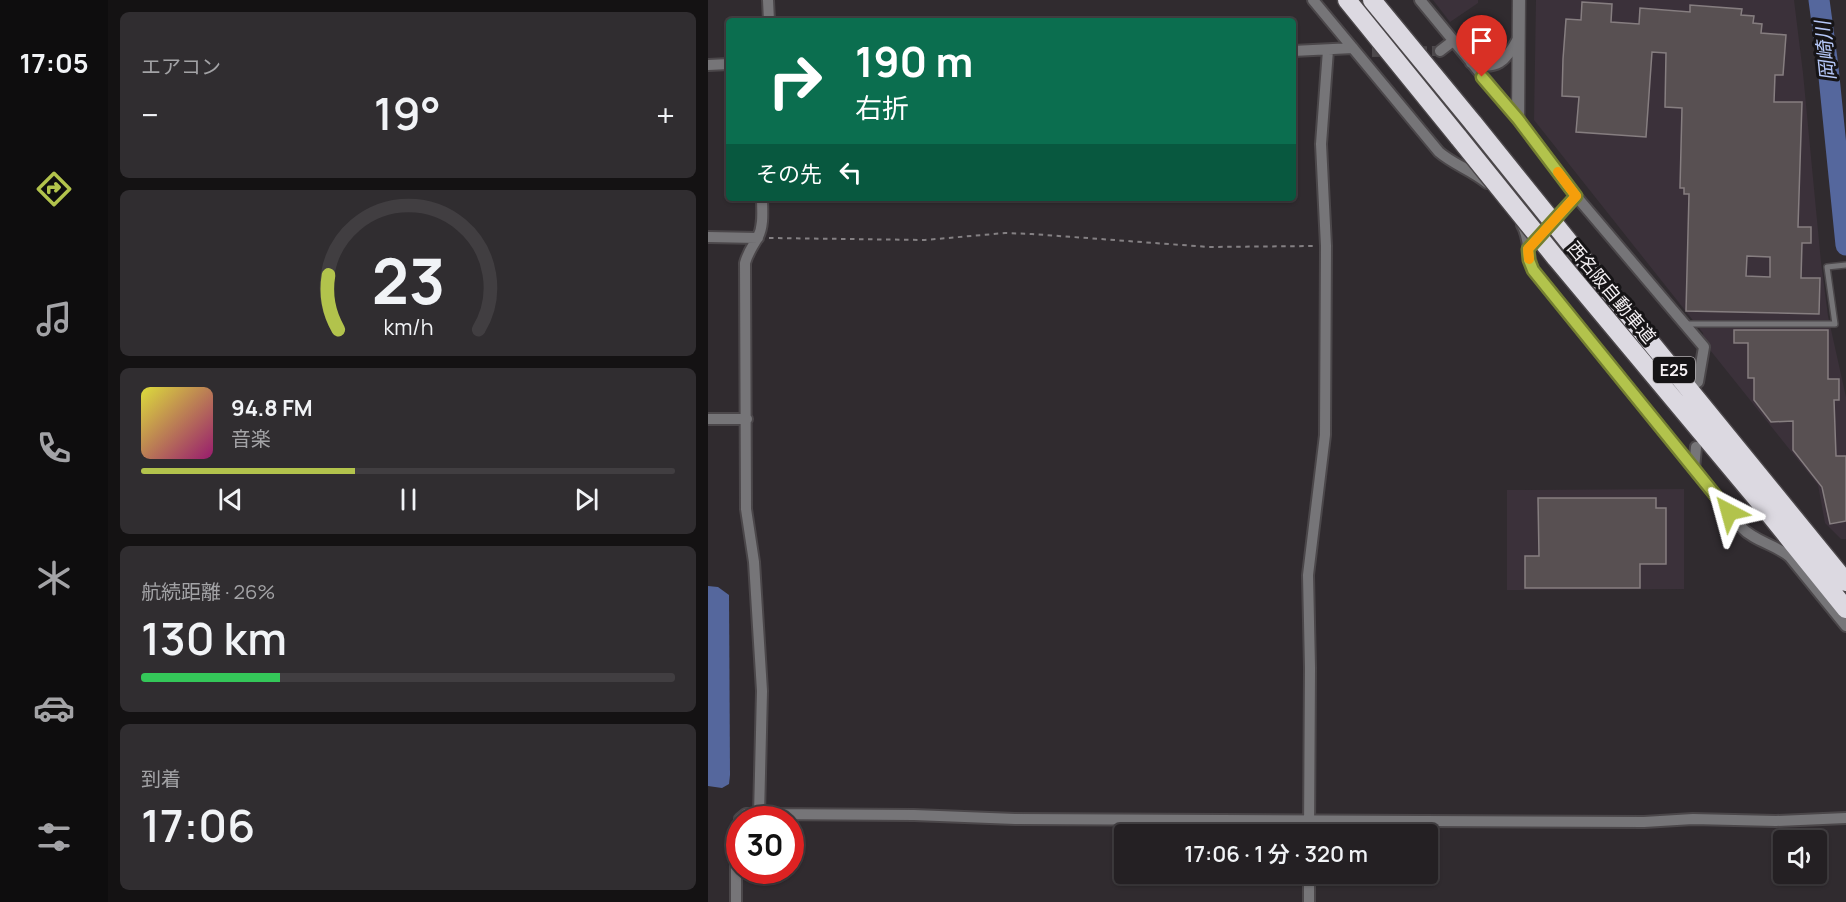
<!DOCTYPE html>
<html lang="ja">
<head>
<meta charset="utf-8">
<style>
  :root { --surface:#242023; --page:#302d30; --text:#f1f3f6; --muted:#a3a3a6; --line:#413e41; --accent:#b2c34c }
  body { margin:0; font-family:Manrope,"Noto Sans JP",sans-serif; background:var(--page); color:var(--text); height:100vh; display:flex; flex-direction:column; font-size:22px; white-space:nowrap }
  * { box-sizing:border-box; margin:0 }
  p { font-size:20px; color:var(--muted) }
  .icon { flex:none; width:33px; height:33px; fill:none; stroke:currentColor; stroke-width:2; stroke-linecap:round; stroke-linejoin:round }
  .map { position:relative; flex:1; overflow:hidden }
  .sheet { display:flex; flex-direction:column; gap:12px; padding:12px; background:#141213; width:600px }
  .sheet>* { flex:none }
  .guide { position:absolute; left:18px; top:18px; width:570px; height:183px; border-radius:6px; box-shadow:0 2px 4px #0004,0 0 0 2px var(--line); background:#0b6e4f; color:#fff; overflow:hidden }
  .buttons { position:absolute; left:1065px; top:830px; display:grid; gap:12px }
  .buttons a { display:grid; place-items:center; width:54px; height:54px; border-radius:6px; background:var(--surface); box-shadow:0 2px 4px #0004,0 0 0 2px var(--line); font-size:30px }
  .speed { position:absolute; left:18px; top:806px; display:flex; gap:12px; font-size:30px; font-weight:700; text-align:center }
  .speed>* { display:grid; place-content:center; width:78px; height:78px; border-radius:50%; background:var(--surface); box-shadow:0 2px 4px #0004,0 0 0 2px var(--line); line-height:1 }
  .speed .limit { border:9px solid #d22; background:#fff; color:#111 }
  .pin { position:absolute; display:grid; place-items:center; width:51px; height:51px; color:#fff; margin:-62px -26px; border-radius:50% 50% 50% 0; rotate:-45deg; box-shadow:0 0 6px #0007 }
  .pin .icon { rotate:45deg }
  .me { position:absolute; width:66px; margin:-33px; rotate:321deg; stroke-linejoin:round; filter:drop-shadow(0 0 4px #0008) }
  .turn { display:flex; align-items:center; gap:21px; height:126px; padding:0 30px; font-size:27px }
  .turn .icon { width:78px; height:78px; stroke-width:2.5 }
  .turn b { display:block; font-size:42px; line-height:51px }
  .then { display:flex; align-items:center; height:57px; padding:0 30px; background:#0003; gap:12px; font-size:22px }
  .big { font-size:45px; font-weight:600; line-height:1.1 }
  .sheet .card { flex:1; display:flex; flex-direction:column; justify-content:center; gap:9px; min-width:0; padding:0 21px; border-radius:9px; background:var(--page) }
  .sheet .dial { align-items:center; gap:0 }
  .dial svg { height:156px; overflow:visible; fill:none; stroke:var(--line); stroke-width:7; stroke-linecap:round; text-anchor:middle }
  .dial text { fill:var(--text); stroke:none }
  .song { display:flex; align-items:center; gap:18px }
  .cover { width:72px; height:72px; border-radius:9px; background:linear-gradient(135deg,hsl(60 70% 55%),hsl(320 70% 35%)) }
  .played { height:6px; border-radius:3px; background:linear-gradient(90deg,var(--accent) 40%,var(--line) 40%) }
  .keys { display:flex; justify-content:space-around; direction:ltr }
  .heat { display:flex; justify-content:space-between; align-items:center; font-size:33px; direction:ltr }
  .charge { height:9px; border-radius:4px; background:linear-gradient(90deg,#34c759 26%,var(--line) 0) }
  .trip { position:absolute; left:406px; top:824px; width:324px; height:60px; border-radius:6px; background:var(--surface); box-shadow:0 2px 4px #0004,0 0 0 2px var(--line); font-weight:600; line-height:60px; text-align:center }
  main { display:flex; flex:1; min-height:0 }
  .menu { display:flex; flex-direction:column; width:108px; justify-content:space-around; align-items:center; background:#0e0d0e; color:var(--muted) }
  .menu .icon { width:42px; height:42px }
  .menu .active { color:var(--accent) }
  .menu b { font-size:27px; color:var(--text) }
  .map>svg:first-child { display:block }
  .built { fill:#3b313a }
  .water { fill:#55679d }
  .lines { fill:none; stroke-linecap:round; stroke-linejoin:round }
  .river { stroke:#55679d; stroke-width:21 }
  .building { fill:#585052; stroke:#867e80; stroke-width:1.5; fill-rule:evenodd }
  .minor-tunnel { stroke:#4d494c; stroke-width:10; stroke-dasharray:10 5; stroke-linecap:butt }
  .service-casing { stroke:#4b474a; stroke-width:8 }
  .minor-casing { stroke:#4b474a; stroke-width:14 }
  .tertiary-casing { stroke:#4b474a; stroke-width:15 }
  .motorway-casing { stroke:#4b474a; stroke-width:21 }
  .path { stroke:#848083; stroke-width:2; stroke-dasharray:4.5 4.5; stroke-linecap:butt }
  .service { stroke:#767578; stroke-width:5 }
  .minor { stroke:#767578; stroke-width:10 }
  .tertiary { stroke:#767578; stroke-width:12 }
  .motorway { stroke:#dcd9e1; stroke-width:18 }
  .motorway-bridge-casing { stroke:#4b474a; stroke-width:21; stroke-linecap:butt }
  .motorway-bridge { stroke:#dcd9e1; stroke-width:18 }
  .route-casing { stroke:#747f31; stroke-width:15 }
  .route { stroke:#b2c34c; stroke-width:10 }
  .slow { stroke:#f59e0b; stroke-width:10 }
  .labels { text-anchor:middle; dominant-baseline:central; stroke-width:6; stroke-linejoin:round; paint-order:stroke }
  .shield { fill:#161416; stroke:#b1aeb1; stroke-width:1.5 }
  .shield-label { font-size:16px; font-weight:bold; fill:#f4f0f3 }
  .street-label { font-size:18px; fill:#f4f0f3; stroke:#161416 }
  .water-label { font-size:20px; font-style:italic; fill:#b6c8f9; stroke:#161416 }
</style>
</head>
<body>
<main>
<nav class="menu">
<b>17:05</b>
<svg class="icon active" aria-label="directions" viewBox="0 0 24 24"><path d="M12 3l9 9-9 9-9-9zM9 14v-3h6M13 9l2 2-2 2"/></svg>
<svg class="icon" aria-label="music" viewBox="0 0 24 24"><path d="M9 18V5l10-2v13"/><circle cx="6" cy="18" r="3"/><circle cx="16" cy="16" r="3"/></svg>
<svg class="icon" aria-label="phone" viewBox="0 0 24 24"><path d="M5 4h4l2 5-3 2q2 4 5 5l2-3 5 2v4C11 20 4 13 5 4z"/></svg>
<svg class="icon" aria-label="climate" viewBox="0 0 24 24"><path d="M12 3v18M4 7l16 10M4 17L20 7"/></svg>
<svg class="icon" aria-label="car" viewBox="0 0 24 24"><path d="M5 17H2v-5l4-1 3-4h7l3 4 3 1v5h-3M9 17h6M6 11h13"/><circle cx="7" cy="17" r="2"/><circle cx="17" cy="17" r="2"/></svg>
<svg class="icon" aria-label="filters" viewBox="0 0 24 24"><path d="M4 7h16M4 17h16"/><circle cx="9" cy="7" r="2"/><circle cx="15" cy="17" r="2"/></svg>
</nav>
<section class="sheet">
<div class="card"><p>エアコン</p>
<div class="heat"><a>−</a><b class="big">19°</b><a>+</a></div>
</div>
<div class="card dial"><svg viewBox="0 0 100 80">
<path d="M14 69A42 42 0 1 1 86 69"/>
<path d="M14 69A42 42 0 0 1 9 41" stroke="#b2c34c"/>
<text x="50" y="56" font-size="32" font-weight="700">23</text>
<text x="50" y="72" font-size="11">km/h</text>
</svg></div>
<div class="card">
<div class="song"><i class="cover"></i><div><b>94.8 FM</b><p>音楽</p></div></div>
<div class="played"></div>
<div class="keys"><svg class="icon" aria-label="previous" viewBox="0 0 24 24"><path d="M18 5L8 12l10 7zM5 5v14"/></svg><svg class="icon" aria-label="pause" viewBox="0 0 24 24"><path d="M8 5v14M16 5v14"/></svg><svg class="icon" aria-label="next" viewBox="0 0 24 24"><path d="M6 5l10 7-10 7zM19 5v14"/></svg></div>
</div>
<div class="card"><p>航続距離 · 26%</p><b class="big">130 km</b><div class="charge"></div></div>
<div class="card"><p>到着</p><b class="big">17:06</b></div>
</section>
<div class="map">
<svg width="1138" height="902" viewBox="0 0 1138 902">
  <rect width="100%" height="100%" fill="#302b2f"/>
  <path class="built" d="M725,0H770V3L742,22Z
    M828,0H1086L1095,73L1113,262L1120,316L1138,397V539H1133L1117,523L1110,485L1002,350L997,353L995,333L826,120Z
    M976,489V589L799,590V490Z"/>
  <path class="water" d="M0,586L10,587L21,595L22,775L21,784L14,788L0,786Z"/>
  <g class="lines">
    <path class="river" d="M1111,0L1120,67L1138,245"/>
  </g>
  <path class="building" d="M874,2L904,4L903,22L931,24L932,8L982,12V5L1034,9L1033,15L1046,16L1045,23L1054,24L1053,33L1078,35L1075,75H1067L1066,102H1094L1090,227H1103V243H1094L1093,278H1112L1111,314L978,311L981,194H976V188H972L974,108L957,107L958,53L944,52L938,137L868,132L871,97L854,96L855,59L858,19L873,20ZM1039,256L1062,257V277L1038,276Z
    M1026,330H1120V379H1131V400H1126L1128,456H1138V521L1122,524L1114,487L1085,450V421L1063,422L1046,400V378H1040V343H1026Z
    M830,498H948V508H958V564H932V588H817V556H831Z"/>
  <g class="lines">
    <path class="minor-tunnel" d="M664,52L732,51"/>
    <defs>
      <path id="service" d="M977,324H1127L1119,267L1138,265"/>
      <path id="minor" d="M60,0L61,21
        M605,0L731,152C746,165 764,170 779,183
        M712,0L810,119L868,196L996,347L990,382
        M585,51L645,48
        M732,51L745,41
        M763,63C789,71 798,61 810,39
        M0,65L21,64
        M814,225C822,238 819,255 825,270L1033,527C1047,542 1067,544 1082,557L1138,626
        M0,237L50,238
        M828,240L868,196
        M0,419H39
        M986,469L988,447
        M51,815L54,691L46,562L38,509L37,263C40,252 45,246 50,237C56,225 54,210 54,198
        M32,819L38,814L206,815L307,819L936,822L985,819L1068,821L1138,818
        M601,834L602,668L600,575L617,435L618,246L613,144L620,50
        M28,902V831L32,821
        M601,902V873"/>
      <path id="tertiary" d="M810,119L811,0"/>
      <path id="motorway" d="M639,0L751,138
        M664,0L766,124
        M865,247L1138,582
        M847,257L1054,505L1138,609"/>
    </defs>
    <use href="#service" class="service-casing"/>
    <use href="#minor" class="minor-casing"/>
    <use href="#tertiary" class="tertiary-casing"/>
    <use href="#motorway" class="motorway-casing"/>
    <path class="path" d="M61,238L217,240L297,233L324,234L501,247L607,246"/>
    <use href="#service" class="service"/>
    <use href="#minor" class="minor"/>
    <use href="#tertiary" class="tertiary"/>
    <use href="#motorway" class="motorway"/>
    <defs>
      <path id="motorway-bridge" d="M766,124L865,247
        M751,138L847,257"/>
    </defs>
    <use href="#motorway-bridge" class="motorway-bridge-casing"/>
    <use href="#motorway-bridge" class="motorway-bridge"/>
  </g>
  <g class="lines">
    <defs>
      <path id="route" d="M774,77L810,119L868,196L820,249L821,260L825,270L1021,512"/>
    </defs>
    <use href="#route" class="route-casing"/>
    <use href="#route" class="route"/>
    <path class="slow" d="M821,259L820,249L868,196L850,172"/>
  </g>
  <g class="labels">
    <rect class="shield" x="945" y="357" width="42" height="26" rx="4.5"/>
    <g class="shield-label">
      <text x="966" y="370">E25</text>
    </g>
    <g class="street-label">
      <text transform="translate(904 292) rotate(50)">西名阪自動車道</text>
    </g>
    <g class="water-label">
      <text transform="translate(1117 51) rotate(-96)">岡崎川</text>
    </g>
  </g>
</svg>
<div class="buttons">
<a><svg class="icon" aria-label="sound" viewBox="0 0 24 24"><path d="M4 9h4l5-4v14l-5-4H4zM17 9q2 3 0 6"/></svg></a>
</div>
<div class="speed"><div class="limit">30</div></div>
<div class="pin" style="left:774px;top:77px;background:#d93025"><svg class="icon" aria-label="arrive" viewBox="0 0 24 24"><path d="M6 21V4h12l-3 4 3 4H6"/></svg></div>
<svg class="me" style="left:1021px;top:512px" viewBox="-20 -20 40 40"><path d="M0-17L14 15 0 8-14 15z" fill="#b2c34c" stroke="#fff" stroke-width="4"/></svg>
<div class="trip">17:06 · 1 分 · 320 m</div>
<div class="guide">
<div class="turn"><svg class="icon" aria-label="right" viewBox="0 0 24 24"><path d="M7 20v-9h11M14 6l5 5-5 5"/></svg><div><b>190 m</b>右折</div></div>
<div class="then">その先<svg class="icon" aria-label="left" viewBox="0 0 24 24"><path d="M17 20v-9H6M10 6l-5 5 5 5"/></svg></div>
</div>
</div>
</main>
</body>
</html>
